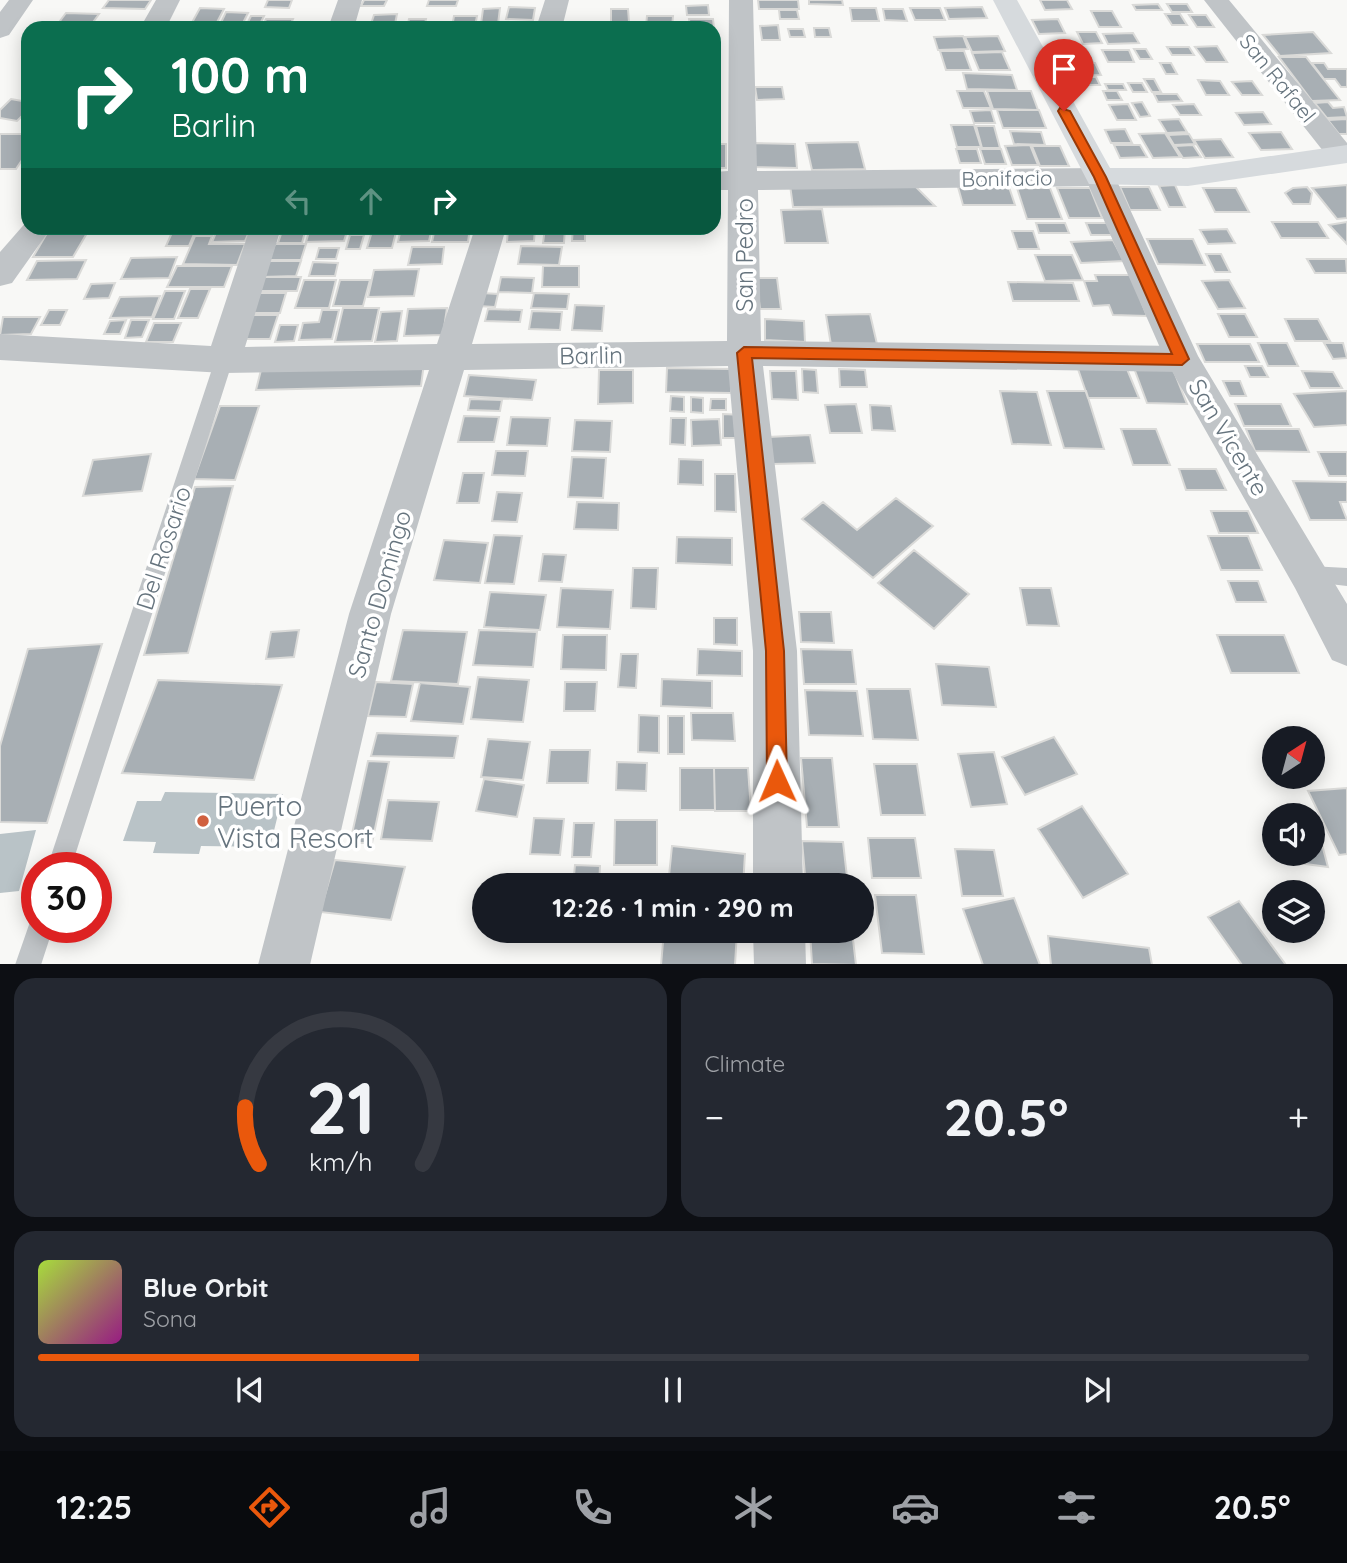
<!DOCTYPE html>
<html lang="en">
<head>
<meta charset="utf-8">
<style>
  :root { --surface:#171b24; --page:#242831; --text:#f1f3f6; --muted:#9ea1a6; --line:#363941; --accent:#ea580c }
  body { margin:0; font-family:Quicksand,sans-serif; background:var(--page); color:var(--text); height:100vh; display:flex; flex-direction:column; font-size:26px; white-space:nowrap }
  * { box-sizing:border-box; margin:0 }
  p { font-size:23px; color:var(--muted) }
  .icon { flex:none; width:38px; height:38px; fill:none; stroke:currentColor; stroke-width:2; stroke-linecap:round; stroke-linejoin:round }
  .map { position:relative; height:964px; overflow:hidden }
  .panel { display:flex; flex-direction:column; gap:14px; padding:14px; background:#0d0f14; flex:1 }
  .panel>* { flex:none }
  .top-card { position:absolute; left:21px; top:21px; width:700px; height:214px; border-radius:21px; box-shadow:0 4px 18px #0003; background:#0b6e4f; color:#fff; overflow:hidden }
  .needle { width:46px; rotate:36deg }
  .buttons { position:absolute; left:1262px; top:726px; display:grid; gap:14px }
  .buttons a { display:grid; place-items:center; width:63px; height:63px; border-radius:50%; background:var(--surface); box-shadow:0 4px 18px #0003; font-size:35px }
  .speed { position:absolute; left:21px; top:852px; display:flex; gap:14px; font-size:35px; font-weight:700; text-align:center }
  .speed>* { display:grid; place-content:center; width:91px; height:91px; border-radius:50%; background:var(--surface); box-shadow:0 4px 18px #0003; line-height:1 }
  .speed .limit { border:10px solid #d22; background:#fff; color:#111 }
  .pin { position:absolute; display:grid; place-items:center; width:60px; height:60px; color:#fff; margin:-72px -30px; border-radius:50% 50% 50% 0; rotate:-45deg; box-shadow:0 0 7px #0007 }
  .pin .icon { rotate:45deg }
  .me { position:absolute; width:77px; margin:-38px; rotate:359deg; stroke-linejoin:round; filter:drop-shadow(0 0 5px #0008) }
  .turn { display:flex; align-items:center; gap:24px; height:147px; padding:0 35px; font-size:32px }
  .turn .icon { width:91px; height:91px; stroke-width:2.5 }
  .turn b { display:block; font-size:49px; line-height:60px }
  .lanes { display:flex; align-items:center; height:66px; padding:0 35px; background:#0003; justify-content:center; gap:35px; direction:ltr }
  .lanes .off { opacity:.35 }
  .big { font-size:52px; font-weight:700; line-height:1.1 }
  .panel .card { flex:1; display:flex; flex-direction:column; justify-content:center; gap:10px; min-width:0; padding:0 24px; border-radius:21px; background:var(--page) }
  .panel .dial { align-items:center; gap:0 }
  .dial svg { height:182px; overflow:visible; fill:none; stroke:var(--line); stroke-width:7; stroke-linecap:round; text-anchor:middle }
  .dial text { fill:var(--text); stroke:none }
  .song { display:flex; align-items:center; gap:21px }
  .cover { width:84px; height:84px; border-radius:10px; background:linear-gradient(135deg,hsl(80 70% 55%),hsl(310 70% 35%)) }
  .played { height:7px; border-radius:4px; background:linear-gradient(90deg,var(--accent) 30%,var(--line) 30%) }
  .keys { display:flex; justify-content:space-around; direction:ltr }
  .heat { display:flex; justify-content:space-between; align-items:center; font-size:38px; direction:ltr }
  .panel .tiles { flex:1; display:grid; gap:14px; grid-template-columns:1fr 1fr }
  .card:last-child { grid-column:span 2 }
  .trip { position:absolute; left:472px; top:873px; width:402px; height:70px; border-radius:35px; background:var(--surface); box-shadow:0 4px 18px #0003; font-weight:700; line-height:70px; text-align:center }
  .menu { display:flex; height:112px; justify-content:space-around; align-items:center; background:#090b0e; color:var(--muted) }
  .menu .icon { width:49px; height:49px }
  .menu .selected { color:var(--accent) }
  .menu b { font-size:32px; color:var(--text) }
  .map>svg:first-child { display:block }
  .water { fill:#b9c3c7 }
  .building { fill:#a8afb4; stroke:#dadad8; stroke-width:2 }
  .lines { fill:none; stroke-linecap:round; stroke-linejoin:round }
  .service { fill:#c0c4c7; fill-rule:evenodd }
  .minor { fill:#c0c4c7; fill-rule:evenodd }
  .tertiary { fill:#c0c4c7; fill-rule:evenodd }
  .secondary { fill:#d6dadd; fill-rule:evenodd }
  .route { fill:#ea580c; stroke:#983908; stroke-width:2 }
  .poi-dot { fill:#d05f3e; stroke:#fff; stroke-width:2.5 }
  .labels { text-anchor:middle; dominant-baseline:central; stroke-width:7; stroke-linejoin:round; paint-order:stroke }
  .far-street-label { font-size:21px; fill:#66747e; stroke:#fff }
  .street-label { font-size:24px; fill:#66747e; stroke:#fff }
  .near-poi-label { font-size:28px; fill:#66747e; stroke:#fff; text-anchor:start }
</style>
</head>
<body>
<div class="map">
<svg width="1347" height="965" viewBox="0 0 1347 965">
  <rect width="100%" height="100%" fill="#f8f8f6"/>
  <path class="water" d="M165,792L283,794L270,847L201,846L199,854L153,853L156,842L123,841L137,801H161Z
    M36,830L19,891L0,893V834Z"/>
  <path class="building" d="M109,0H151L145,9L103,8Z
    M268,0H292L289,8L265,7Z
    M364,0H387L384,6H361Z
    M429,0H458L456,6H427Z
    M758,0H798L799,9H759Z
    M809,0H842L843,5L809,4Z
    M1040,0H1067L1072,9L1045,10Z
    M1158,4L1162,10H1136L1133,5Z
    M1167,4H1187L1192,12H1172Z
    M708,5L709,15H687L686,6Z
    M509,7L535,8L533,20L506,19Z
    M982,7L987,18L949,19L945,8Z
    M200,8L224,9L214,28H189Z
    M500,8L498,24H481L483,9Z
    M850,8H876L879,21H852Z
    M910,8H940L945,20H915Z
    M611,9H628L629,22H611Z
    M883,9H903L907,21L885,20Z
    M779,10H797L799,19H780Z
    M1091,11H1112L1121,27H1099Z
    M226,12L248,13L241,27H219Z
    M66,13L99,14L91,25H57Z
    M397,14L395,24H371L374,15Z
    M1165,14H1180L1187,25H1172Z
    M1189,15H1206L1214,27H1197Z
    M251,16H264L260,24H247Z
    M454,16H477L475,26L452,27Z
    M647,16H673L672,27L646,26Z
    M266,19H293L289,28H262Z
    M409,19H426L424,28H407Z
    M689,19H713L714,28H690Z
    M1058,19L1065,33L1039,34L1032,20Z
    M778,25L780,40H762L760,26Z
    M814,28H829L831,37H815Z
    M788,29H803L805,37H790Z
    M1077,32H1096L1102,43L1083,44Z
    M1313,32L1331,53L1280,56L1263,35Z
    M1133,33L1139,43L1108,44L1103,34Z
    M963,36L968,49L938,50L934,37Z
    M998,36L1005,51L972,52L965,37Z
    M1217,46L1227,62H1206L1195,47Z
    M1167,47H1189L1194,55H1172Z
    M1086,49L1093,62H1062L1055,50Z
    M1134,49H1146L1152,59H1140Z
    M1102,50H1129L1134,62H1108Z
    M940,51H964L971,70H946Z
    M1002,52L1010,70H979L972,53Z
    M1279,57H1306L1340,100L1312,101Z
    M1051,63H1095L1101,75L1057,76Z
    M1160,63H1171L1177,74H1166Z
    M1312,63H1324L1328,69H1347V87H1341L1335,79H1324Z
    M963,73L1012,75L1017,90L967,89Z
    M1075,77H1096L1100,85H1079Z
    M1144,79H1154L1161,92H1152Z
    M1198,80L1220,81L1229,95H1206Z
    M1252,81L1262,95H1242L1232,82Z
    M1128,83H1142L1147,92H1133Z
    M1105,84H1123L1126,90H1108Z
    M755,87H782L784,99L757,100Z
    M957,91H984L991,108H963Z
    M987,91H1031L1038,110L993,109Z
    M1103,91H1117L1122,100H1107Z
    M1154,94H1177L1182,101L1158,102Z
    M11,99L28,102V110L17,121L0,118V110Z
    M1142,102L1150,116L1140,117L1132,103Z
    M1328,102L1333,108L1344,107L1347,117L1327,118L1315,103Z
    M1128,104L1136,120H1117L1109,105Z
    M1194,104L1201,115H1180L1173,105Z
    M991,110L995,123H974L970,111Z
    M997,110H1039L1046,128H1003Z
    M1263,112L1271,124L1244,125L1236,113Z
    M1179,119L1187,132L1167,133L1159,120Z
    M1347,119V134H1339L1328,120Z
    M951,125H974L981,147H957Z
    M976,126H994L1000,148H982Z
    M1125,129L1132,143H1111L1105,130Z
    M1010,131L1041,132L1045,145L1014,144Z
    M1281,132L1292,149L1261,150L1249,133Z
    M1165,133L1180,157L1153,158L1139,134Z
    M0,134H28V151L16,169H0Z
    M1189,134L1195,144L1174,145L1168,135Z
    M1221,139L1233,157L1205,158L1194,140Z
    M858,142L865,169L812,170L806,143Z
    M754,143L795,144L797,168L754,167Z
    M714,144H726V168H714Z
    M1030,145L1038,165H1012L1005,146Z
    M1114,145H1140L1147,157L1120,158Z
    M1193,145L1201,157L1183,158L1175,146Z
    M1032,146H1060L1069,166H1040Z
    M956,149H977L981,163H960Z
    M980,149H1001L1006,164H985Z
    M913,184L935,206L793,207L790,185Z
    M1175,185L1185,207H1169L1159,186Z
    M1347,185V218L1337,219L1312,188Z
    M958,187H1009L1015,205H963Z
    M1120,187H1149L1160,210H1130Z
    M1307,187L1312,193L1310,204H1293L1285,193L1293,188Z
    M1017,188H1050L1062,219H1027Z
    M1057,188H1090L1102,218H1069Z
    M1203,188H1236L1249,212H1215Z
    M822,209L828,243H785L781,210Z
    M1272,222H1318L1328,238H1281Z
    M1347,222V244L1329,225Z
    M1036,223H1065L1069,233H1039Z
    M1086,223H1108L1114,235H1091Z
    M50,228H90L73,257H33Z
    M174,228H215L213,234H194L189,246H166Z
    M218,228H251L245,241L212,242Z
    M283,228H306L302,243H278Z
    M310,228H348L344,241L306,242Z
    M373,228H397L392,248H367Z
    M401,228H432L429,241L398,242Z
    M435,228H470L468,242H432Z
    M545,228H565L564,243H543Z
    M573,228H585V241H572Z
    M508,229H535L534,241L507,242Z
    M1227,229L1235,243L1208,244L1200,230Z
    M1012,231H1033L1039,249H1018Z
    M350,235H364L360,249H346Z
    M195,236H212L209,244H245L237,265L183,264Z
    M1147,239H1193L1205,265L1158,264Z
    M1113,240L1124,261L1081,263L1071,242Z
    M275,244H306L301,260H269Z
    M521,246L562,247L559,265L518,264Z
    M412,247H444L442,264L408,265Z
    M319,248H339L336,259H316Z
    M1206,254H1221L1230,272H1215Z
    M1035,255H1072L1083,280L1045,281Z
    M177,257L169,278L121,279L131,258Z
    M1307,259H1346L1347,273H1315Z
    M86,260L77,279L27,280L37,261Z
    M267,261H301L296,276L262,277Z
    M313,262L338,263L335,276H309Z
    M177,266H232L224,287H167Z
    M543,266H579V287H542Z
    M419,269L414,296L368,297L374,270Z
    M1095,275H1131L1147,316L1113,315L1109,305L1093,306L1084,281H1097Z
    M261,277H301L297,291H256Z
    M501,277L534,278L532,293L498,292Z
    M756,278H777L781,309H760Z
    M304,280H336L329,308H295Z
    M340,280H370L363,306H333Z
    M1229,280L1245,308L1218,309L1202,281Z
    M1008,282L1073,283L1079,301H1013Z
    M115,283L109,298L84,299L91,284Z
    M190,289H210L198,318H178Z
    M165,291H185L174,319H153Z
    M255,293H286L280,313H248Z
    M482,293L498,294L495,307L478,306Z
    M534,293L569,294L567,309L531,308Z
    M160,296L152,317L110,318L120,297Z
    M575,305L604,306L602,331L572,330Z
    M343,308H379L372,341L335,342Z
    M447,308L443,335L404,336L408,309Z
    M488,309L522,310L520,322L485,321Z
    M49,310H67L60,325H41Z
    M322,310H339L332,339L299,340L303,323L319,322Z
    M402,311L397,341L375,342L381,312Z
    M532,311L562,312L560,330L529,329Z
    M870,314L877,344L831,345L826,315Z
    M1218,314H1245L1257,337H1229Z
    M246,315H278L270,339H238Z
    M3,317H40L31,334L0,335Z
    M765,319L804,321L805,342L765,340Z
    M1285,319H1318L1330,341H1295Z
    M126,320L120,334H104L110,321Z
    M131,320H149L142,337L125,338Z
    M154,323H181L173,342H146Z
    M280,325H298L294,341L275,342Z
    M1258,343H1287L1298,366H1268Z
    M1324,343H1343L1347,358L1333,359Z
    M1197,344H1250L1259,362H1205Z
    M424,363L421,386L256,390L262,366Z
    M1245,366H1262L1268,377H1250Z
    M667,368L731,369V393L666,392Z
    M1134,368L1173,369L1187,404L1147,403Z
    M802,369L816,370L818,393L803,392Z
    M839,369L865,370L867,387H840Z
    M1078,369H1127L1139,398H1088Z
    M599,370H633V403L598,404Z
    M770,371H796L798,400L772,399Z
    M1302,371L1333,372L1342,388H1310Z
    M469,375L536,380L532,400L464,396Z
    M1223,381H1240L1246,396H1230Z
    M1000,391L1037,392L1051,445L1012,444Z
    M1047,391H1086L1104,449L1064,448Z
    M1347,391V425L1314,427L1294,394Z
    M671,396L684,397V412L670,411Z
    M691,397L703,398V413L691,412Z
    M470,399L502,400L500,411L468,410Z
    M711,399H726V410H710Z
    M856,404L862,433H830L825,405Z
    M1235,404H1281L1291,426H1244Z
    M870,405L891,406L895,431L872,430Z
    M220,406H259L235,480L194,479Z
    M723,414L742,415V438H723Z
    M464,416L499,417L494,442H458Z
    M511,417L550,418L547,446L507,445Z
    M671,418H686L685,445L670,444Z
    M719,419L721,445L692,446L691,420Z
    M575,420L612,421L610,452L572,451Z
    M1121,429H1156L1170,465H1133Z
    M1246,429H1299L1309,452L1255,451Z
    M810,435L815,463L772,464L768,437Z
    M496,451H528L525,476L492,475Z
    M1318,452H1347V476H1329Z
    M151,454L142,491L83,496L93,460Z
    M572,457L606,458L603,498L568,497Z
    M679,459L703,460V485L678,484Z
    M1179,469H1216L1226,490H1186Z
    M463,473H484L479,503H457Z
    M715,474H735L736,512L715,511Z
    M1293,481L1347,482V502H1340L1347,520H1310Z
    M233,486L188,653L144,655L195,487Z
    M497,492L522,493L517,522L492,521Z
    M896,498L933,526L873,578L802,519L823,502L857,530Z
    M577,502L619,503L618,530L574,529Z
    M1211,511H1248L1258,533H1219Z
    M494,535L522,536L514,584L485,583Z
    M1208,536H1248L1262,570H1221Z
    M677,537L732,538V565L676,563Z
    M444,540L488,543L480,583L434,580Z
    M914,550L969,594L934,629L878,583Z
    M543,554L566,555L562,582L539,581Z
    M633,568H658L656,609L631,608Z
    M1228,581H1258L1266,602H1236Z
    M561,588L613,590L610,629L557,627Z
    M1020,588H1051L1059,626L1027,625Z
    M490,592L546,595L540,630L484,627Z
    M799,612H831L834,643L801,642Z
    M714,618H737V645L714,644Z
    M299,630L294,657L266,659L271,632Z
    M403,630L467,632L458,684L391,681Z
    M479,630L537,632L533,667L473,665Z
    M563,635H607L606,670L561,669Z
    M1217,635H1284L1299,673H1231Z
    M102,644L47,823L0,822V746L28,649Z
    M698,649L742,651V676L697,675Z
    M801,649L852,650L856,684H804Z
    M621,654H638L636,688L618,687Z
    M936,664L989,667L996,707L942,705Z
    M478,677L529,680L523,722L471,719Z
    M662,679L712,681V708L661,706Z
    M158,680L282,685L254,780L122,773Z
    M376,682L413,684L406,717L368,716Z
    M565,682H597L595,711H564Z
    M420,683L470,687L463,724L411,721Z
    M867,689H910L918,740L873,739Z
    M805,690L857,691L863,736L809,735Z
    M691,713H733L735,741L692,740Z
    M639,715L659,716V753L638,752Z
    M668,716H684V754H668Z
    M377,733L458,736L454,758L371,756Z
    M1054,737L1077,774L1025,795L1002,757Z
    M488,739L530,742L523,780L481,777Z
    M550,750H590L588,783H547Z
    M994,752L1007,804L971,807L958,754Z
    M801,758H832L839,827H807Z
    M368,761L389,762L372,843H350Z
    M617,762L647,763L646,791L616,790Z
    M874,764H917L925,815H881Z
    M680,768H714L715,810H680Z
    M714,768H748L751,811H715Z
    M484,779L524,785L517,817L476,811Z
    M1347,788V854L1339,855L1308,791Z
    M388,800L439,802L432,841L381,839Z
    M1082,806L1128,874L1083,898L1038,829Z
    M534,818L564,819L560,855L530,854Z
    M615,820H657V865H614Z
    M574,823H594L591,857H572Z
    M1312,825L1317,826L1328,867L1291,862L1289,854H1312Z
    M868,838H915L921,878H872Z
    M802,841L843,842L848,886H806Z
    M672,846L745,854L743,886H668Z
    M955,849L994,850L1003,896H962Z
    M335,860L405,867L391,920L320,912Z
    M575,865L600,866L599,886H573Z
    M875,895H916L924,954L882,953Z
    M1014,898L1040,965H983L963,909Z
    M1239,901L1286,965H1242L1208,917Z
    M664,931H737L735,965H661Z
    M810,931H852L856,965L812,964Z
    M1048,936L1149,948L1152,965H1051Z"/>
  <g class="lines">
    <path class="service" d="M224,354L233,360L71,868H47L215,360Z
      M1310,566L1347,568V586L1303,581L1300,575L1303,569Z
      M37,917V928H53L41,965H15L31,919Z"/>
    <path class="minor" d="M9,0H33L9,35L0,38V12Z
      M156,0H180L166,28H140Z
      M338,0H362L354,28H328Z
      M545,0H569L562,28H536Z
      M729,0H753L757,171L1100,168L1111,170L1115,177L1111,184L1100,186L758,190L761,341L1182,346L1194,350L1199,359L1194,368L1182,372L763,366L797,651L803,886H753V651L728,366L464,370L391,614L310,965H258L349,614L429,370L224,373L0,360V334L211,346L250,228H281L245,347L437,344L475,228H506L472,344L727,341L728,190H714V172L728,171Z
      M1204,0H1229L1347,143V162L1331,161Z
      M28,220V228H51L12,283L0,286V252Z
      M753,931H805L806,965H754Z"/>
    <path class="tertiary" d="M1100,168L1111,170L1115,177L1198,356L1347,604V666L1332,660L1295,588L1165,359L1085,177L1089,170Z"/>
    <path class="secondary" d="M993,0H1017L1110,168H1188L1347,145V163L1188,186L1089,184Z"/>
  </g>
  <path class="route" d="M1060,108L1070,111L1106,177L1189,359L1182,365L752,358L784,651L787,781L784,788L777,791L770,788L767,781L766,651L737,353L744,347L1172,354L1094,177L1058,111Z"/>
  <circle class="poi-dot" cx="203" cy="821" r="7"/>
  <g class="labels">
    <g class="far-street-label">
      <text transform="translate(1278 78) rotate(51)">San Rafael</text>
      <text transform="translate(1007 178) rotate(-1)">Bonifacio</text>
    </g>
    <g class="street-label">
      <text transform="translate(744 255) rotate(-90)">San Pedro</text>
      <text transform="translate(591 355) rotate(-1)">Barlin</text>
      <text transform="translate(1229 437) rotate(59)">San Vicente</text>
      <text transform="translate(163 548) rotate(-72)">Del Rosario</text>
      <text transform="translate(379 594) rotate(-74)">Santo Domingo</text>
    </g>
    <g class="near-poi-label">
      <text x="217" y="805">Puerto<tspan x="217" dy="32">Vista Resort</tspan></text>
    </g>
  </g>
</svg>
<div class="buttons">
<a><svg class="needle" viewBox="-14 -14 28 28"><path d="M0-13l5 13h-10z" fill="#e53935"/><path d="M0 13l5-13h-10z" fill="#9ea1a6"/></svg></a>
<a><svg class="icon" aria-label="sound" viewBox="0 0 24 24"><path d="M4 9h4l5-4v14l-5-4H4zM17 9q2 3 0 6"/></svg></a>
<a><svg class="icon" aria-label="layers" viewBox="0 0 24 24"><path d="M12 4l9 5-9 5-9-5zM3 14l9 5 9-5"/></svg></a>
</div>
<div class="speed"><div class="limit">30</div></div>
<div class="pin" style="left:1064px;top:111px;background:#d93025"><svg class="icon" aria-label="arrive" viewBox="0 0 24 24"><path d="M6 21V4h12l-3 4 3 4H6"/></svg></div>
<svg class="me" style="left:777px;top:781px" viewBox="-20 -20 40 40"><path d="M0-17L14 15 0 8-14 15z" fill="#ea580c" stroke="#fff" stroke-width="4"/></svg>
<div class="trip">12:26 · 1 min · 290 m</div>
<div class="top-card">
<div class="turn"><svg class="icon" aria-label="right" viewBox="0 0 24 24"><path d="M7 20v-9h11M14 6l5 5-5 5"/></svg><div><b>100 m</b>Barlin</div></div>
<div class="lanes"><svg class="icon off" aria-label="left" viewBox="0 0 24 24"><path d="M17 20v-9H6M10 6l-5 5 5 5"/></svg><svg class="icon off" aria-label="ahead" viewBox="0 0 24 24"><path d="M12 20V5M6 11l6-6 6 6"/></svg><svg class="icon" aria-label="right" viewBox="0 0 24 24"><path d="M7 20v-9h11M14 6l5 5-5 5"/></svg></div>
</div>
</div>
<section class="panel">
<div class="tiles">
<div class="card dial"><svg viewBox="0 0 100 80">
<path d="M14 69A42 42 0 1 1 86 69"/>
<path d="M14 69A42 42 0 0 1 8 44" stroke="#ea580c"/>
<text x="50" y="56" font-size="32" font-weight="700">21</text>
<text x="50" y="72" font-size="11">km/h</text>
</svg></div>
<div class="card"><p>Climate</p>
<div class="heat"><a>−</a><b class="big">20.5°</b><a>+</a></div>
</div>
<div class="card">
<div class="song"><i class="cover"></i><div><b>Blue Orbit</b><p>Sona</p></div></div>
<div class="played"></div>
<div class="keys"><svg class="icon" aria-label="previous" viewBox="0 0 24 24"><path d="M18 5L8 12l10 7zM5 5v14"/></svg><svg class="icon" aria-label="pause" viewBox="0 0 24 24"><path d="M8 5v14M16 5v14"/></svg><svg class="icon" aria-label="next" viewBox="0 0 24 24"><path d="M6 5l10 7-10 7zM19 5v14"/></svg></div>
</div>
</div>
</section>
<nav class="menu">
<b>12:25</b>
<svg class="icon selected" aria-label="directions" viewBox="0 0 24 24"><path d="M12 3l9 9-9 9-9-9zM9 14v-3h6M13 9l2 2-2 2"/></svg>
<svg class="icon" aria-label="music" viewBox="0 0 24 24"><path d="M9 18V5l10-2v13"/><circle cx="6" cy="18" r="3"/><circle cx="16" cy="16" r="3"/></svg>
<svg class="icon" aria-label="phone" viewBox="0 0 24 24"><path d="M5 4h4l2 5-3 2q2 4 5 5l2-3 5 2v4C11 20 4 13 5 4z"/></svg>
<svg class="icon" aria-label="climate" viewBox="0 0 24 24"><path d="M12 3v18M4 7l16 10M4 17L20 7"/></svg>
<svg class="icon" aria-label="car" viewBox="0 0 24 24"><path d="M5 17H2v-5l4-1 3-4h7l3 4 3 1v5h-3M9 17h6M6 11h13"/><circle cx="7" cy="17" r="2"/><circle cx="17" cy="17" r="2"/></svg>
<svg class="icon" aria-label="filters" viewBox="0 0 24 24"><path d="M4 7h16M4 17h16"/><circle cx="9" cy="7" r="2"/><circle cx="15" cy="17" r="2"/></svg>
<b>20.5°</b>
</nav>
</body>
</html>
